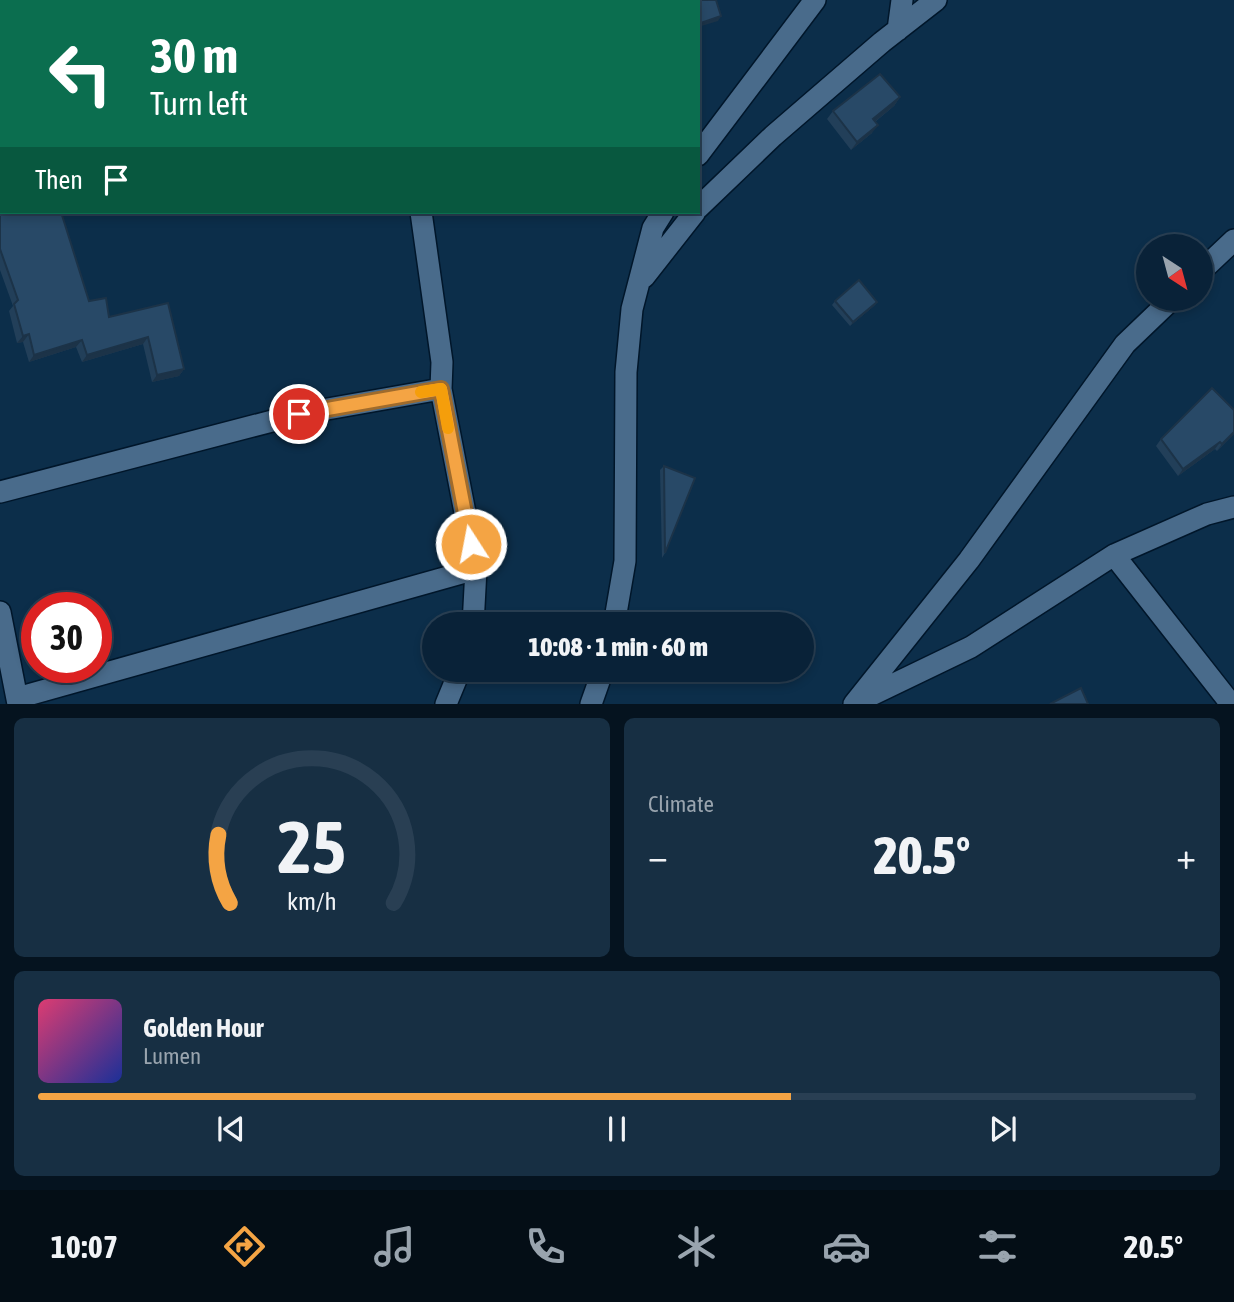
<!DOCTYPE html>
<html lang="en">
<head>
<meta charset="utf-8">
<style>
  :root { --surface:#092238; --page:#172f43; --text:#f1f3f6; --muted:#99a4ae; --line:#293f53; --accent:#f4a444 }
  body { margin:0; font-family:"Asap Condensed",sans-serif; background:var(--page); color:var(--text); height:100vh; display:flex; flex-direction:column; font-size:26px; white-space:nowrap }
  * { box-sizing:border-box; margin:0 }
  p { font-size:23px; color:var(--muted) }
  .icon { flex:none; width:38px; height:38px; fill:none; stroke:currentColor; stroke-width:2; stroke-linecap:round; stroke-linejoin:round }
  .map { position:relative; height:704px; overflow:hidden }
  .details { display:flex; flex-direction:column; gap:14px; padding:14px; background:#05131f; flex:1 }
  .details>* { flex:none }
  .top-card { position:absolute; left:0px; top:0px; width:700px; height:214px; box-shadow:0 4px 10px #0003,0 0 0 2px var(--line); background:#0b6e4f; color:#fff; overflow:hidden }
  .needle { width:46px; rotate:144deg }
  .fabs { position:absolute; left:1136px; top:234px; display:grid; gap:14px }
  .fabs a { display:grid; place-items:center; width:77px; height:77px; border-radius:50%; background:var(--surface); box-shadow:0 4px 10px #0003,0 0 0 2px var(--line); font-size:35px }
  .speed { position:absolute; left:21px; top:592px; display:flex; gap:14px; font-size:35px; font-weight:700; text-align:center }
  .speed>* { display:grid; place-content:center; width:91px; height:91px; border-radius:50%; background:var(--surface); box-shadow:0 4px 10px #0003,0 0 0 2px var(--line); line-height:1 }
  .speed .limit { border:10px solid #d22; background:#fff; color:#111 }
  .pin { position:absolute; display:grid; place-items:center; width:60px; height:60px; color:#fff; margin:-30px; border:4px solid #fff; border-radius:50%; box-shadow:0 2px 7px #0007 }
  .me { position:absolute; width:77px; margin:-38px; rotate:349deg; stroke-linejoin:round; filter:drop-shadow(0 0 5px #0008) }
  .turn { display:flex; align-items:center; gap:24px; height:147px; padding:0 35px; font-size:32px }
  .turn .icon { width:91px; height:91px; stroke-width:2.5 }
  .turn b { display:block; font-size:49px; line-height:60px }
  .then { display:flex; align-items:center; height:66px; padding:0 35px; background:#0003; gap:14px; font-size:26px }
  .big { font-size:52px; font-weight:800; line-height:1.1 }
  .details .widget { flex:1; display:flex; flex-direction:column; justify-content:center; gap:10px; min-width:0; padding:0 24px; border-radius:10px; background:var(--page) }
  .details .dial { align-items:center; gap:0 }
  .dial svg { height:182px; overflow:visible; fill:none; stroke:var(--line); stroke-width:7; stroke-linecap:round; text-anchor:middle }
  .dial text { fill:var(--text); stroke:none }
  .song { display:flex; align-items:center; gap:21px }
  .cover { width:84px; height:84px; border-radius:10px; background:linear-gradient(135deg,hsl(340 70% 55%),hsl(230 70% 35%)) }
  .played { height:7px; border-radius:4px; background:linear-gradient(90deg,var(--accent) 65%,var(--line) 65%) }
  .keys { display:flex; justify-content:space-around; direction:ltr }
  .heat { display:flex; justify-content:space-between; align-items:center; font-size:38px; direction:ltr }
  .details .tiles { flex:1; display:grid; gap:14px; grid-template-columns:1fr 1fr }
  .widget:last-child { grid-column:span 2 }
  .trip { position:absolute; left:422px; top:612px; width:392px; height:70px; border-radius:35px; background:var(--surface); box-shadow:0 4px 10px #0003,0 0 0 2px var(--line); font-weight:800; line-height:70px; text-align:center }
  .menu { display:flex; height:112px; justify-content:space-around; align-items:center; background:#040e16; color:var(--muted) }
  .menu .icon { width:49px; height:49px }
  .menu .active { color:var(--accent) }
  .menu b { font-size:32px; color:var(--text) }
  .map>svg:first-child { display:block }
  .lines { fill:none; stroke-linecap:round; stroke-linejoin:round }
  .minor-casing { stroke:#00162a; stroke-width:24 }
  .minor { stroke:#496b8b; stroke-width:21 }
  .wall { fill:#223f59 }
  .shaded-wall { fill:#1c3348 }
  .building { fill:#284967; stroke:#1c3348; stroke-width:2 }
  .route-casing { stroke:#9f6b2c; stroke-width:18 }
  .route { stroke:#f4a444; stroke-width:12 }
  .slow { stroke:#f59e0b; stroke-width:12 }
</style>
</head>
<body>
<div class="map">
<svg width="1234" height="704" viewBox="0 0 1234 704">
  <rect width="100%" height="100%" fill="#0c2e4a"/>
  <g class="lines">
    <defs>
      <path id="minor" d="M357,0L358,2
        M544,2L550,0
        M898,30L902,0
        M0,149L2,148
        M698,155L815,0
        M698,208L773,136L882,42L936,0
        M421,212L442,362L441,389L476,569L473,625
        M1200,272L1234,240
        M644,277L695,212
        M0,492L299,414L441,389
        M1114,555L1231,704
        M0,612L18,704
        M614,625L625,561L626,372L632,309L653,228L663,212
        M17,698L476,569
        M861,700L971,647L1114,555L1207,514L1234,507
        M446,704L460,670
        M591,704L603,670
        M854,704L969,560L1125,344L1172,299"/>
    </defs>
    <use href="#minor" class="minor-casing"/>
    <use href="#minor" class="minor"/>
  </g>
  <path class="wall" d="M900,97L894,106L875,122L872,133L851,150L827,119L833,111Z
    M0,198L89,301L109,317L168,303L184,369L179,376L152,382L143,344L82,362L76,347L29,362L23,342L17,343L9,311L13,306L0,270Z
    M835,301L877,302L874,306L850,326L832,305Z
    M1234,434L1217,451L1215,449L1178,476L1156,446L1161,439Z
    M664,466L665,553L662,558L660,470Z"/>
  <path class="shaded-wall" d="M721,16L718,21L698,27V24Z
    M900,97L894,106L867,128L873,119Z
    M878,125L872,133L851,150L857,142Z
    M877,302L874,306L850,326L853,322Z
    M29,334L23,342L17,343L23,336Z
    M148,337L143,344L82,362L87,355Z
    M82,340L76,347L29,362L34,355Z
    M184,369L179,376L152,382L157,375Z
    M1234,432V434L1217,451L1222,444Z
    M1220,442L1215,449L1178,476L1183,469Z"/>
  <path class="building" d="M689,0H716L721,16L698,24V2H689Z
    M880,74L900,97L873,119L878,125L857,142L833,111Z
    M0,198H2V212H61L89,301L106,298L109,317L168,303L184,369L157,375L148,337L87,355L82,340L34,355L29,334L23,336L14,304L18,300L0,249Z
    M859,280L877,302L853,322L835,301Z
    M1212,388L1234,410V432L1222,444L1220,442L1183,469L1161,439Z
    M664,466L695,478L665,553Z
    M1081,688L1088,704H1050Z"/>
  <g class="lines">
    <defs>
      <path id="route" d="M299,414L441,389L471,544"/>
    </defs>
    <use href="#route" class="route-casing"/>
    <use href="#route" class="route"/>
    <path class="slow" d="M421,392L441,389L448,428"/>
  </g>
</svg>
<div class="fabs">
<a><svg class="needle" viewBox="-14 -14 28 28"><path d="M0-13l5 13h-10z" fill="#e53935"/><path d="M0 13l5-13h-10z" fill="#99a4ae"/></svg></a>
</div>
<div class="speed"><div class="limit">30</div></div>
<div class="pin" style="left:299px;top:414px;background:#d93025"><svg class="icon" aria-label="arrive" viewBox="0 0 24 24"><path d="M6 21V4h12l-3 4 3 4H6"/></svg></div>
<svg class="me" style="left:471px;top:544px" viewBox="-20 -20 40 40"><circle r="17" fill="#f4a444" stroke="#fff" stroke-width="3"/><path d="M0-11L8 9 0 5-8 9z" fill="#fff"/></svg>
<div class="trip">10:08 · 1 min · 60 m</div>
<div class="top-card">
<div class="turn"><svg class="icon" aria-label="left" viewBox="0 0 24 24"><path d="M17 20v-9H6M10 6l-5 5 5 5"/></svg><div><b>30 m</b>Turn left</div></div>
<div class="then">Then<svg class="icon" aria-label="arrive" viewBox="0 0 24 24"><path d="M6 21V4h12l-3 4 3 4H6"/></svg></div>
</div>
</div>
<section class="details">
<div class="tiles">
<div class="widget dial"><svg viewBox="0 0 100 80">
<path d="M14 69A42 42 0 1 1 86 69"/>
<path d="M14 69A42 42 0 0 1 9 39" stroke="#f4a444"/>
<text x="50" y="56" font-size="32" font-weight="700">25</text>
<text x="50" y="72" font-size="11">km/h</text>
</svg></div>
<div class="widget"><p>Climate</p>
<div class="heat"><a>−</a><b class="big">20.5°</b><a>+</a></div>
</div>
<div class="widget">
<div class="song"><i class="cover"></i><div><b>Golden Hour</b><p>Lumen</p></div></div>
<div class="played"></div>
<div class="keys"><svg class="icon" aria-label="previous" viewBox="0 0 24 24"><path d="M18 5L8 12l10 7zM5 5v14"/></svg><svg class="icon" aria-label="pause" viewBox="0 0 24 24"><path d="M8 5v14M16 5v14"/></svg><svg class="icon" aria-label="next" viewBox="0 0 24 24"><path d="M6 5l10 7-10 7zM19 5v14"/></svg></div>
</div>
</div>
</section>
<nav class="menu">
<b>10:07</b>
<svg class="icon active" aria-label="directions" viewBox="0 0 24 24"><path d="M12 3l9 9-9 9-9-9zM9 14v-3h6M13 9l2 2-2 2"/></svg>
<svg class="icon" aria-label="music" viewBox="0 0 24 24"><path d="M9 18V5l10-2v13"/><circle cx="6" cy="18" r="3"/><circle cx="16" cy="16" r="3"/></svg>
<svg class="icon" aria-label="phone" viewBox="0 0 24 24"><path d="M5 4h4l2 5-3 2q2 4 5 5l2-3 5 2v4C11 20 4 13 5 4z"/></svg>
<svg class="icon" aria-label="climate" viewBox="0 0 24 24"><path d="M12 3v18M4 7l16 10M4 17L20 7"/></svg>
<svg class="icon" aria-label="car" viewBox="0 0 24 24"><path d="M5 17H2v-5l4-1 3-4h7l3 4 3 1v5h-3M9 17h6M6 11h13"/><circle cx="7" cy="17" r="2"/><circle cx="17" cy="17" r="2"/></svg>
<svg class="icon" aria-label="filters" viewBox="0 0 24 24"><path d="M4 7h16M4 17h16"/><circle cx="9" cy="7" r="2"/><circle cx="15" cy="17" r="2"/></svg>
<b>20.5°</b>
</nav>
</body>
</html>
